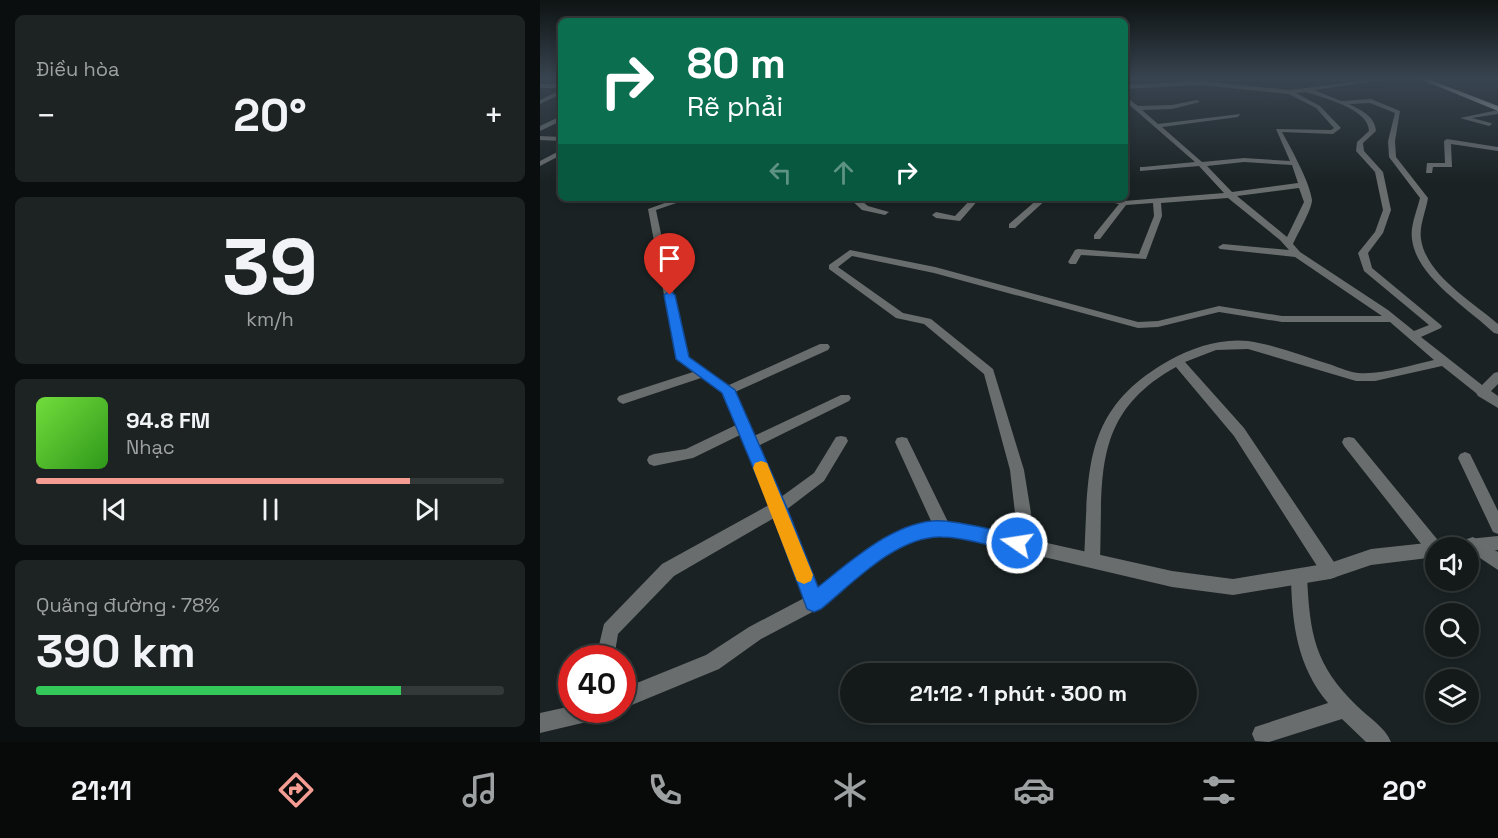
<!DOCTYPE html>
<html lang="vi">
<head>
<meta charset="utf-8">
<style>
  :root { --surface:#141a1a; --page:#1d2323; --text:#f1f3f6; --muted:#9da1a2; --line:#333839; --accent:#f59c93 }
  body { margin:0; font-family:"Space Grotesk",sans-serif; background:var(--page); color:var(--text); height:100vh; display:flex; flex-direction:column; font-size:22px; white-space:nowrap }
  * { box-sizing:border-box; margin:0 }
  p { font-size:20px; color:var(--muted) }
  .icon { flex:none; width:33px; height:33px; fill:none; stroke:currentColor; stroke-width:2; stroke-linecap:round; stroke-linejoin:round }
  .map { position:relative; flex:1; overflow:hidden }
  .sheet { display:flex; flex-direction:column; gap:15px; padding:15px; background:#0b0e0e; width:540px }
  .sheet>* { flex:none }
  .hud { position:absolute; left:18px; top:18px; width:570px; height:183px; border-radius:9px; box-shadow:0 3px 9px #0003,0 0 0 2px var(--line); background:#0b6e4f; color:#fff; overflow:hidden }
  .tools { position:absolute; left:885px; top:537px; display:grid; gap:12px }
  .tools a { display:grid; place-items:center; width:54px; height:54px; border-radius:50%; background:var(--surface); box-shadow:0 3px 9px #0003,0 0 0 2px var(--line); font-size:30px }
  .speed { position:absolute; left:18px; top:645px; display:flex; gap:12px; font-size:30px; font-weight:700; text-align:center }
  .speed>* { display:grid; place-content:center; width:78px; height:78px; border-radius:50%; background:var(--surface); box-shadow:0 3px 9px #0003,0 0 0 2px var(--line); line-height:1 }
  .speed .limit { border:9px solid #d22; background:#fff; color:#111 }
  .pin { position:absolute; display:grid; place-items:center; width:51px; height:51px; color:#fff; margin:-62px -26px; border-radius:50% 50% 50% 0; rotate:-45deg; box-shadow:0 0 6px #0007 }
  .pin .icon { rotate:45deg }
  .me { position:absolute; width:66px; margin:-33px; rotate:283deg; stroke-linejoin:round; filter:drop-shadow(0 0 4px #0008) }
  .turn { display:flex; align-items:center; gap:21px; height:126px; padding:0 30px; font-size:27px }
  .turn .icon { width:78px; height:78px; stroke-width:2.5 }
  .turn b { display:block; font-size:42px; line-height:51px }
  .lanes { display:flex; align-items:center; height:57px; padding:0 30px; background:#0003; justify-content:center; gap:30px; direction:ltr }
  .lanes .off { opacity:.35 }
  .big { font-size:45px; font-weight:700; line-height:1.1 }
  .sheet .tile { flex:1; display:flex; flex-direction:column; justify-content:center; gap:9px; min-width:0; padding:0 21px; border-radius:9px; background:var(--page) }
  .sheet .dial { align-items:center; gap:0 }
  .dial b { font-size:78px; line-height:1 }
  .song { display:flex; align-items:center; gap:18px }
  .cover { width:72px; height:72px; border-radius:9px; background:linear-gradient(135deg,hsl(100 70% 55%),hsl(110 70% 35%)) }
  .played { height:6px; border-radius:3px; background:linear-gradient(90deg,var(--accent) 80%,var(--line) 80%) }
  .keys { display:flex; justify-content:space-around; direction:ltr }
  .heat { display:flex; justify-content:space-between; align-items:center; font-size:33px; direction:ltr }
  .charge { height:9px; border-radius:4px; background:linear-gradient(90deg,#34c759 78%,var(--line) 0) }
  .trip { position:absolute; left:300px; top:663px; width:357px; height:60px; border-radius:30px; background:var(--surface); box-shadow:0 3px 9px #0003,0 0 0 2px var(--line); font-weight:700; line-height:60px; text-align:center }
  .menu { display:flex; height:96px; justify-content:space-around; align-items:center; background:#080a0a; color:var(--muted) }
  .menu .icon { width:42px; height:42px }
  .menu .current { color:var(--accent) }
  .menu b { font-size:27px; color:var(--text) }
  main { display:flex; flex:1; min-height:0 }
  .map>svg:first-child { display:block }
  .lines { fill:none; stroke-linecap:round; stroke-linejoin:round }
  .minor { fill:#696d6e; fill-rule:evenodd }
  .tertiary { fill:#696d6e; fill-rule:evenodd }
  .primary { fill:#b4bcbd; fill-rule:evenodd }
  .route { fill:#1a73e8; stroke:#114b97; stroke-width:1.5 }
  .slow { fill:#f59e0b }
</style>
</head>
<body>
<main>
<section class="sheet">
<div class="tile"><p>Điều hòa</p>
<div class="heat"><a>−</a><b class="big">20°</b><a>+</a></div>
</div>
<div class="tile dial"><b>39</b><p>km/h</p></div>
<div class="tile">
<div class="song"><i class="cover"></i><div><b>94.8 FM</b><p>Nhạc</p></div></div>
<div class="played"></div>
<div class="keys"><svg class="icon" aria-label="previous" viewBox="0 0 24 24"><path d="M18 5L8 12l10 7zM5 5v14"/></svg><svg class="icon" aria-label="pause" viewBox="0 0 24 24"><path d="M8 5v14M16 5v14"/></svg><svg class="icon" aria-label="next" viewBox="0 0 24 24"><path d="M6 5l10 7-10 7zM19 5v14"/></svg></div>
</div>
<div class="tile"><p>Quãng đường · 78%</p><b class="big">390 km</b><div class="charge"></div></div>
</section>
<div class="map">
<svg width="958" height="742" viewBox="0 0 958 742">
  <rect width="100%" height="100%" fill="#1a2223"/>
  <g class="lines">
    <path class="minor" d="M837,79H849L774,90L801,101L831,99L860,111L855,141L856,157L888,198C886,211 879,226 881,239C886,275 933,302 958,324V334L954,333C928,308 876,277 872,239C870,226 877,211 880,198L849,157L848,141L855,113L830,103L809,104C821,110 835,116 836,131L823,143L824,151L843,172L851,210L843,233L828,253L832,268L902,326L901,328L881,337L942,385L954,373L958,372V384L951,391L958,396V408L938,396L936,393L902,366L835,381H816L708,349L676,350L645,362L704,428L796,565L798,571L796,577L790,579L784,577L694,436L636,367C551,414 563,477 560,560L558,565L552,568L546,565L544,560C549,470 541,410 630,360C653,347 682,338 708,341C736,345 765,357 792,365C800,368 809,372 818,373C843,375 870,365 894,360L850,322H742L679,312L618,327L598,328L394,273L312,256L298,267L363,313L391,319L453,369L484,470L491,513L483,548L477,550L471,548L469,543L475,513L470,470L444,374L384,324L356,318L289,269V265L310,250L395,267L598,322L618,321L679,306L742,316H842L755,257L680,249L678,247L683,244L749,250L740,240L688,198L621,203L622,216L606,259L541,255L536,264H530L528,262L535,250L538,249L599,254L614,216L613,203L586,205L560,239H554V235L579,204L552,198L584,201L684,193L659,166L600,171V167H603L655,162L585,101V96L598,106L632,105L657,100L660,102L632,109L602,110L618,124L700,114L698,117L622,127L662,162L704,158L750,161L736,129L791,130L794,128L776,108L749,94L659,85L585,89V85L659,81L750,90ZM766,92C784,98 829,109 829,131L817,142L816,151L835,172L843,210L835,232L818,253L824,271L889,325L874,331L848,310L760,252L753,244C757,235 772,209 772,200C770,183 752,150 742,132L793,134L801,128L780,106L756,93ZM704,162L752,165L758,183L692,192L667,166ZM759,188L764,202L747,237L697,196Z
      M0,84H21V88H0Z
      M21,90V94L0,104V100Z
      M958,110V114L932,118L951,123L952,124L949,126L920,118Z
      M21,116V121L0,131V126Z
      M0,136L21,137V141L0,140Z
      M907,139L958,147V151L911,144L912,167H893L892,173H886L887,163H905L904,141Z
      M21,150V155L0,166V161Z
      M139,198H151L116,210L147,357L189,385L280,344H288L290,347L288,350L195,392L214,436L301,395H309L311,398L309,401L218,446L241,497L274,473L296,437L301,436L306,437L308,441L284,481L246,510L283,602L280,608L274,611L268,608L234,518L134,576L78,634L74,658H56L64,624L122,564L229,505L200,435L153,458L114,466L109,464L107,460L109,456L114,454L146,449L196,425L183,393L161,378L83,404L79,402L77,399L79,396L153,372L136,359L108,209Z
      M309,198H318L328,206L349,212L345,215L322,210Z
      M432,198H440L420,221L396,218L392,215L396,212L415,216Z
      M499,198H508L475,228H469V224Z
      M362,437L367,438L409,524L411,529L409,534L403,536L397,534L355,442L357,438Z
      M809,437L814,438L901,544L902,548H896V556L889,554L804,446L802,442L804,438Z
      M925,452L930,454L958,511V534L953,532L918,458L920,454Z
      M933,537L958,552V570L928,550L925,544L927,539Z
      M759,569L765,571L767,577C770,634 774,664 817,706C828,717 845,727 851,742H826L802,719L729,742L715,741L712,734L715,727L788,703C757,666 752,624 751,577L753,571Z"/>
    <path class="tertiary" d="M388,522H403L436,527L632,571L693,579L790,563L831,549L896,542L902,545L909,541L958,536V550L928,553V548H896V557L831,565L790,579L693,595L632,587L436,541L403,536H388L354,548L280,608L221,639L179,669L82,709V689L166,655L209,627L268,596L343,538Z
      M32,706V710H65L62,717L55,720L0,733V713Z"/>
    <path class="primary" d="M880,79H888L958,106V111Z"/>
  </g>
  <linearGradient id="sky" x2="0" y2="1"><stop stop-color="#0e1313"/><stop offset="0.43" stop-color="#384450"/><stop offset="1" stop-color="#384450" stop-opacity="0"/></linearGradient>
  <rect width="958" height="183" fill="url(#sky)"/>
  <path class="route" d="M130,291L135,295L149,357L195,390L247,508L278,587C311,561 359,517 404,521C428,523 453,530 477,535L484,537L486,543L484,549L477,552C453,547 425,537 401,537C357,536 313,583 281,609L274,612L267,609L230,508L182,393L136,359L124,295Z"/>
  <path class="slow" d="M221,461L227,463L229,468L273,575L271,581L264,584L257,581L213,468L215,463Z"/>
</svg>
<div class="tools">
<a><svg class="icon" aria-label="sound" viewBox="0 0 24 24"><path d="M4 9h4l5-4v14l-5-4H4zM17 9q2 3 0 6"/></svg></a>
<a><svg class="icon" aria-label="search" viewBox="0 0 24 24"><circle cx="10" cy="10" r="6"/><path d="M15 15l6 6"/></svg></a>
<a><svg class="icon" aria-label="layers" viewBox="0 0 24 24"><path d="M12 4l9 5-9 5-9-5zM3 14l9 5 9-5"/></svg></a>
</div>
<div class="speed"><div class="limit">40</div></div>
<div class="pin" style="left:130px;top:295px;background:#d93025"><svg class="icon" aria-label="arrive" viewBox="0 0 24 24"><path d="M6 21V4h12l-3 4 3 4H6"/></svg></div>
<svg class="me" style="left:477px;top:543px" viewBox="-20 -20 40 40"><circle r="17" fill="#1a73e8" stroke="#fff" stroke-width="3"/><path d="M0-11L8 9 0 5-8 9z" fill="#fff"/></svg>
<div class="trip">21:12 · 1 phút · 300 m</div>
<div class="hud">
<div class="turn"><svg class="icon" aria-label="right" viewBox="0 0 24 24"><path d="M7 20v-9h11M14 6l5 5-5 5"/></svg><div><b>80 m</b>Rẽ phải</div></div>
<div class="lanes"><svg class="icon off" aria-label="left" viewBox="0 0 24 24"><path d="M17 20v-9H6M10 6l-5 5 5 5"/></svg><svg class="icon off" aria-label="ahead" viewBox="0 0 24 24"><path d="M12 20V5M6 11l6-6 6 6"/></svg><svg class="icon" aria-label="right" viewBox="0 0 24 24"><path d="M7 20v-9h11M14 6l5 5-5 5"/></svg></div>
</div>
</div>
</main>
<nav class="menu">
<b>21:11</b>
<svg class="icon current" aria-label="directions" viewBox="0 0 24 24"><path d="M12 3l9 9-9 9-9-9zM9 14v-3h6M13 9l2 2-2 2"/></svg>
<svg class="icon" aria-label="music" viewBox="0 0 24 24"><path d="M9 18V5l10-2v13"/><circle cx="6" cy="18" r="3"/><circle cx="16" cy="16" r="3"/></svg>
<svg class="icon" aria-label="phone" viewBox="0 0 24 24"><path d="M5 4h4l2 5-3 2q2 4 5 5l2-3 5 2v4C11 20 4 13 5 4z"/></svg>
<svg class="icon" aria-label="climate" viewBox="0 0 24 24"><path d="M12 3v18M4 7l16 10M4 17L20 7"/></svg>
<svg class="icon" aria-label="car" viewBox="0 0 24 24"><path d="M5 17H2v-5l4-1 3-4h7l3 4 3 1v5h-3M9 17h6M6 11h13"/><circle cx="7" cy="17" r="2"/><circle cx="17" cy="17" r="2"/></svg>
<svg class="icon" aria-label="filters" viewBox="0 0 24 24"><path d="M4 7h16M4 17h16"/><circle cx="9" cy="7" r="2"/><circle cx="15" cy="17" r="2"/></svg>
<b>20°</b>
</nav>
</body>
</html>
